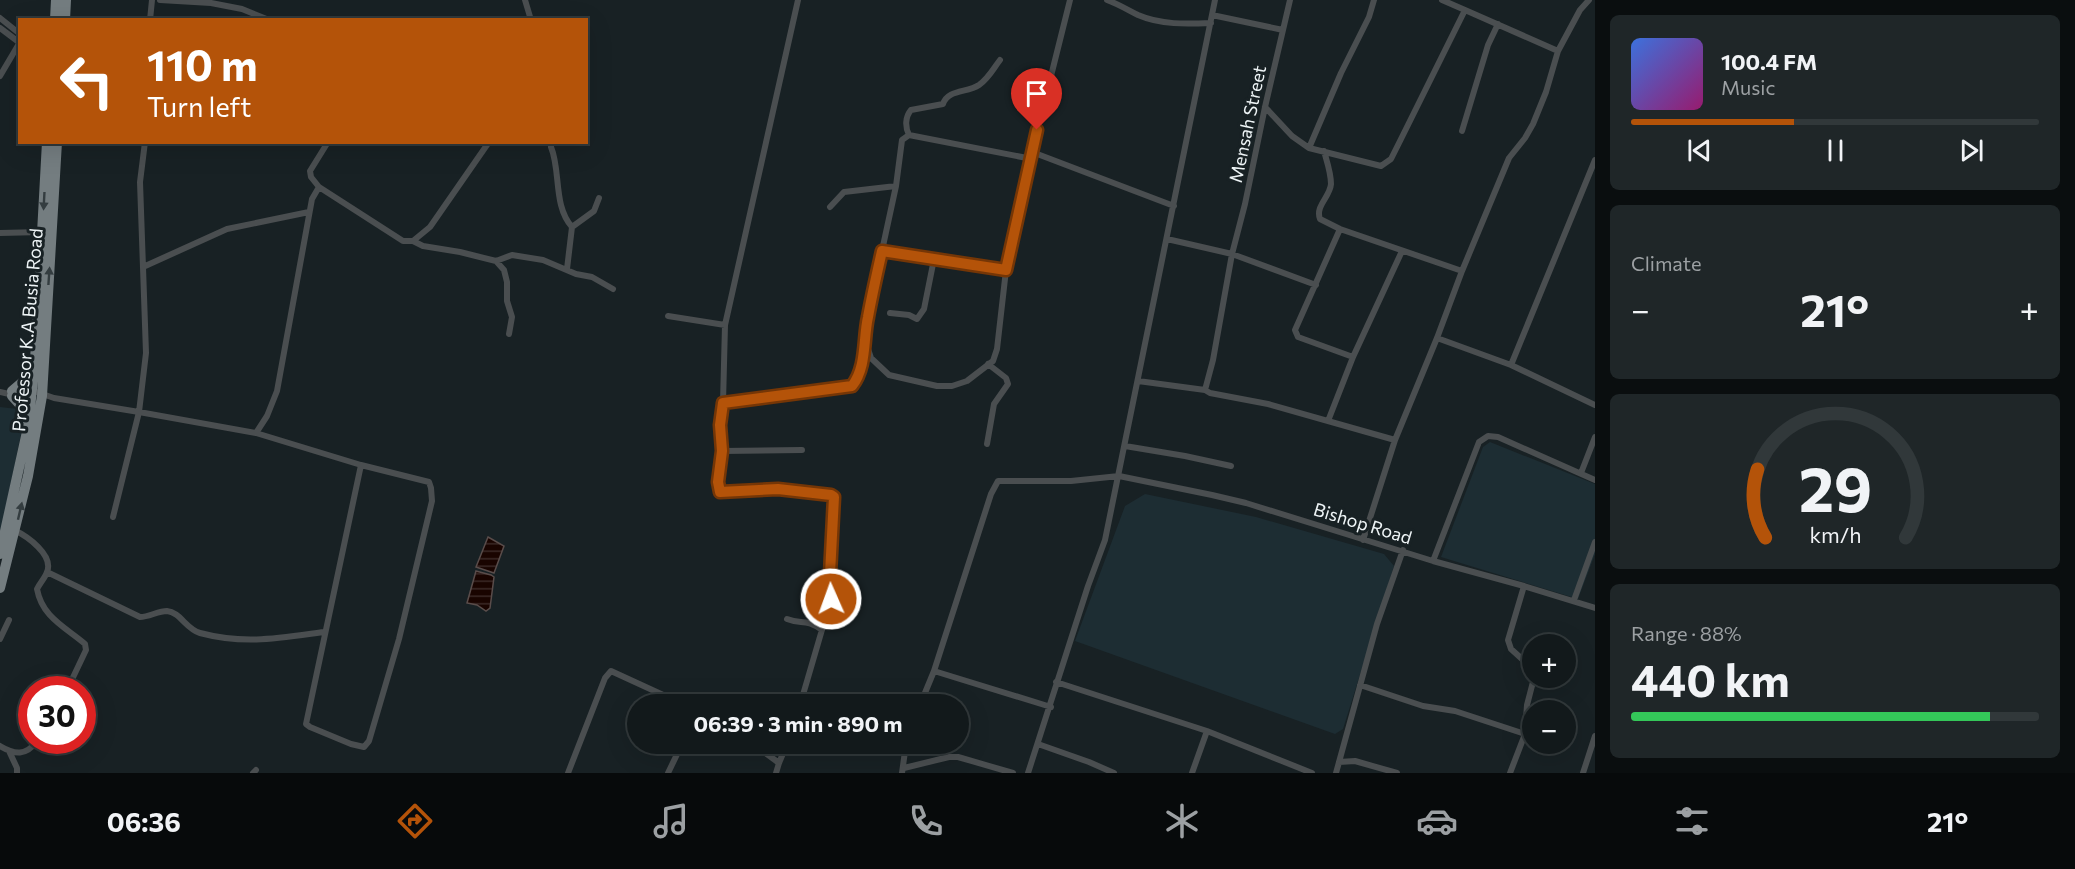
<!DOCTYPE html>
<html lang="en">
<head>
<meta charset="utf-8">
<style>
  :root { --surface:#12191b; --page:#1f2628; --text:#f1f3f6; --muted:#9ca0a3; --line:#31383a; --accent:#b45309 }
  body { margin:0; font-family:Commissioner,sans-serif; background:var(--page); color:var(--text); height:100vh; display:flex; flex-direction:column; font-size:22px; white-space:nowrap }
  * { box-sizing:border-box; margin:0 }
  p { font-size:20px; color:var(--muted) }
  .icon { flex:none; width:33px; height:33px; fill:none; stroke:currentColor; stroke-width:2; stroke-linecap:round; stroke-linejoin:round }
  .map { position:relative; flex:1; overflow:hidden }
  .side { display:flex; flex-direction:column; gap:15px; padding:15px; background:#0a0e0f; width:480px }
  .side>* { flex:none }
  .guide { position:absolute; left:18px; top:18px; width:570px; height:126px; border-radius:0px; box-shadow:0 6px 24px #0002,0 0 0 2px var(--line); background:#b45309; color:#fff; overflow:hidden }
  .controls { position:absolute; left:1522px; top:634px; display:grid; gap:12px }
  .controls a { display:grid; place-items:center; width:54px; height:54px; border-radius:50%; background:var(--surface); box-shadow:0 6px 24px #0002,0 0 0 2px var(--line); font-size:30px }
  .speed { position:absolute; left:18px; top:676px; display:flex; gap:12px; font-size:30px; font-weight:700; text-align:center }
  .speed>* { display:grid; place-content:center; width:78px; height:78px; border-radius:50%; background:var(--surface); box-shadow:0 6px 24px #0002,0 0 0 2px var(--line); line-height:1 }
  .speed .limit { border:9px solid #d22; background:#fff; color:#111 }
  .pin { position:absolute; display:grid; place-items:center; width:51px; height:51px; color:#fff; margin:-62px -26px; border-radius:50% 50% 50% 0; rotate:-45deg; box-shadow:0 0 6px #0007 }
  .pin .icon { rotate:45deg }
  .me { position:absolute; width:66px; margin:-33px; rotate:358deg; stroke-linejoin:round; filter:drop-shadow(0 0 4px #0008) }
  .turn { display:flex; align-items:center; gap:21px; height:126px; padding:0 30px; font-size:27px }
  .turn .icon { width:78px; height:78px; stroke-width:2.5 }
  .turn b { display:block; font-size:42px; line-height:51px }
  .big { font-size:45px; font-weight:700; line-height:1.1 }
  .side .tile { flex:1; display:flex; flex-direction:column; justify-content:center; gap:9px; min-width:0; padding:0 21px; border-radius:9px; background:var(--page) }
  .side .dial { align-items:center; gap:0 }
  .dial svg { height:156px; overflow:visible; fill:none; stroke:var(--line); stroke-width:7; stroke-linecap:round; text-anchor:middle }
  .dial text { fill:var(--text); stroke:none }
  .song { display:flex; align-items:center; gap:18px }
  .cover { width:72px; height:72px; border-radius:9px; background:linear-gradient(135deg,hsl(220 70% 55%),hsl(320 70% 35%)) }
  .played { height:6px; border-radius:3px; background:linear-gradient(90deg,var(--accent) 40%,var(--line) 40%) }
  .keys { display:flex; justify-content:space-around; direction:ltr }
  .heat { display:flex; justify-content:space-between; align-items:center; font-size:33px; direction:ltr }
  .charge { height:9px; border-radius:4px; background:linear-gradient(90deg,#34c759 88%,var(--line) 0) }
  .trip { position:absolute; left:627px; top:694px; width:342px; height:60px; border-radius:30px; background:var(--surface); box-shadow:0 6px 24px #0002,0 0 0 2px var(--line); font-weight:700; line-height:60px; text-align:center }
  .menu { display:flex; height:96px; justify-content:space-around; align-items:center; background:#070a0b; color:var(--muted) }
  .menu .icon { width:42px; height:42px }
  .menu .current { color:var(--accent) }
  .menu b { font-size:27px; color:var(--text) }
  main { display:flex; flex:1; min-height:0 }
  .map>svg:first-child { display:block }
  .built { fill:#1d2d33 }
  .water { fill:url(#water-rules); stroke:#594c4a; stroke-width:1.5 }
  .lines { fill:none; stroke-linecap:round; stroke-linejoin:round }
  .minor { stroke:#4a4e50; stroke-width:6 }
  .primary { stroke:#747d80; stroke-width:10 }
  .oneway { fill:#343d40 }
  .route-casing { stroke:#753606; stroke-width:15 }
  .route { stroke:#b45309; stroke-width:10 }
  .labels { text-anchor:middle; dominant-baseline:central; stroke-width:6; stroke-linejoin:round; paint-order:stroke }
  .street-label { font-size:18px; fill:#eef4f6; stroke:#182124 }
</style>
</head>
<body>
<main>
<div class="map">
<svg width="1595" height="773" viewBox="0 0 1595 773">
  <defs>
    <pattern id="water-rules" width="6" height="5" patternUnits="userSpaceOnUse" patternTransform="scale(1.5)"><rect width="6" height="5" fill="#190400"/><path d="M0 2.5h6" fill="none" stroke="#3b2926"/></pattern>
  </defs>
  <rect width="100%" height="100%" fill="#182124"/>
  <path class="built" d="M0,407L26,410L0,536Z
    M1490,442L1595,484V554L1578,599L1441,557L1483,447Z
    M1145,494L1256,517L1384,554L1394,566L1343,729L1335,734L1075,641L1125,506Z"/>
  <path class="water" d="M488,537L504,546L494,573L476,567Z
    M476,571L491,575L494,577L490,608L486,611L477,605L467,603Z"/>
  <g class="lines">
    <path class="minor" d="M160,0L211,3L242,9L269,20
      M525,0L531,20
      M798,0L725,325L723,403L720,425L722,451L718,482L720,492L778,489L831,495L833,497L830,574L831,599L800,705
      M1107,0C1118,4 1128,10 1138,15C1161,25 1186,24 1211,23
      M1290,0L1265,107L1245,204L1232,254L1213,360L1205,390L1210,393L1268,404L1395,440
      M1465,10L1558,51
      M1212,15L1283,30
      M0,18L20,34
      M150,20L152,0
      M0,28L20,43
      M0,76L20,42
      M1265,107L1292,136L1309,148L1381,166L1391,159L1402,137L1465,10L1442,0
      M1462,131L1488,45L1498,24
      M909,135C905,127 905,117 911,110L943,104C948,89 967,93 979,85C989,78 993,69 1000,60
      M551,147C561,171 553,206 572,227
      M1309,148L1341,73L1369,17L1374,0
      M1324,151C1327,162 1331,173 1331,184C1330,197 1315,206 1320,219L1340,229L1462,271
      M1032,152L1174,206
      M319,187L403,241H413L430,227L489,142
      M830,207L844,192L896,186
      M1340,229L1295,330L1298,337L1353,357
      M0,233L42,232
      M1167,239L1232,254L1316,285
      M413,241L423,246L460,252L496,261L512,255L543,260L576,274L592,277L613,289
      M882,251L1006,270
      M496,261L504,270L507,282V301L512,317L509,334
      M143,267L227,229L309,212
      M567,269L572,227L594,211L599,198
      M890,313L909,315L917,319L924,309L934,259
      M668,316L725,325
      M1437,338L1511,365L1595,405
      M866,343L871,358L889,375L937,386H952L967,381L993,361L997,349L1006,270L1032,152L1070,0
      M1511,365L1595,160
      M1138,381L1205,390
      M14,391L31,390L54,398L139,412L146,353L140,182L145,142
      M0,392L31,399
      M723,403L852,386C866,370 866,341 867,320L896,186L902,140L909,135L1032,159
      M1328,421L1353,357L1402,251
      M256,433L361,465L429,482L431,488L432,501L399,639L369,741L364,747L351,744L310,727L306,724L361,465
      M987,444L994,404L1008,384L1006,378L988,364
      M1125,446L1185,456L1231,466
      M722,451L802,450
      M1581,473L1595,437
      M113,517L139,412L256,433L267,416L277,391L312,199L319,187L311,177L310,171L328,142
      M14,530C27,536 54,555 47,572C45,578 40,583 37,589C42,617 65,627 85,644L86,650L67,690
      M1363,540L1395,440L1437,338L1462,271L1509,158L1525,138L1533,124L1546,92L1558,51L1580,10L1589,0
      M1433,561L1479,442L1488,436L1498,437L1595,480
      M47,572L140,617C149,617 158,611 167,611C180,612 186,629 200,633C245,645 280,638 324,632
      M1524,586L1508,640L1511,649L1533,669
      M1574,600L1595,542
      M787,619C802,625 805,618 822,630
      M0,639L9,620
      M934,671L1051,707
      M1056,682L1207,731L1312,773
      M1360,685L1423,706L1455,711L1525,734
      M920,705L934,671L991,494L998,481H1071L1119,476L1212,495L1246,503L1433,561L1524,586L1595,608
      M753,744L779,763L776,773
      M1038,744L1089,762L1114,773
      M0,746C15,755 26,756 37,741
      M9,751L17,768V773
      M1339,762L1355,761L1397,773
      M779,763L787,744
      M904,768L949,757H958L1013,773
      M253,773L256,770
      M568,773L605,678L611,671L685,705
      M668,773L682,744
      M902,773L906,744
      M1028,773L1088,586L1105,540L1215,0
      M1192,773L1207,731
      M1336,773L1377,624L1403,550
      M1510,773L1525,734L1527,705L1534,678
      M1583,773L1595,736"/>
    <path class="primary" d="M55,20L56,0
      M65,20L66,0
      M12,391L26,379L31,370
      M12,396L22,407L26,419
      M0,554L28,427L35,361L47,142
      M0,588L28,476L42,396L57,142"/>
  </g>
  <defs><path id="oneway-solid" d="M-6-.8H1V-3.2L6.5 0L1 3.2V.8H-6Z" transform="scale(1.5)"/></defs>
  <g class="oneway">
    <use href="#oneway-solid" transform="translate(44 201) rotate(93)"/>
    <use href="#oneway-solid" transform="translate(49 276) rotate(-86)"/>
    <use href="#oneway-solid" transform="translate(20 511) rotate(-77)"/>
  </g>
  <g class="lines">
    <defs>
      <path id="route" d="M831,599L830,574L834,497L831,495L778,489L720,492L718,482L722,451L720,425L723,403L852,386C867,367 863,339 868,317C872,295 877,273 882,251L1006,270L1037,130"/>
    </defs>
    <use href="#route" class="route-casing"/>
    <use href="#route" class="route"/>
  </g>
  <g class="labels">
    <g class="street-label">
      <text transform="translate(1247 124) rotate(-78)">Mensah Street</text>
      <text transform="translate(27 330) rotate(-85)">Professor K.A Busia Road</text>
      <text transform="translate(1363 523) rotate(17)">Bishop Road</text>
    </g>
  </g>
</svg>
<div class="controls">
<a>+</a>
<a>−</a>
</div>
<div class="speed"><div class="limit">30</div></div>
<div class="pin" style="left:1037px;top:130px;background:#d93025"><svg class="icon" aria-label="arrive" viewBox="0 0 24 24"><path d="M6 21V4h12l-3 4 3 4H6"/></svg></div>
<svg class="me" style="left:831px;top:599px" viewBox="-20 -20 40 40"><circle r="17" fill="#b45309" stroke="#fff" stroke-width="3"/><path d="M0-11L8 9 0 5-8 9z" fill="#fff"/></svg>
<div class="trip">06:39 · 3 min · 890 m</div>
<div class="guide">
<div class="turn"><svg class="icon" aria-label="left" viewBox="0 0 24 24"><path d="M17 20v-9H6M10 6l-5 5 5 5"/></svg><div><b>110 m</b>Turn left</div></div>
</div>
</div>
<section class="side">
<div class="tile">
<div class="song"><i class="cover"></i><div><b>100.4 FM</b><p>Music</p></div></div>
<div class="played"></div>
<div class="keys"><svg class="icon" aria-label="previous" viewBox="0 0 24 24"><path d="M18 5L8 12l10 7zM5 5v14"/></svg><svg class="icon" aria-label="pause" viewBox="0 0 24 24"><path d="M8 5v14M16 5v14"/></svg><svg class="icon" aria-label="next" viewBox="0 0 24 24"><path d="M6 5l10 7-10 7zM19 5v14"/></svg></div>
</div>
<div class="tile"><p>Climate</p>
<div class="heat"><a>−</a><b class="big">21°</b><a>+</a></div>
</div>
<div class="tile dial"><svg viewBox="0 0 100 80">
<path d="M14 69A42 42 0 1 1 86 69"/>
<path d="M14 69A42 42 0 0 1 10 34" stroke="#b45309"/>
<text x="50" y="56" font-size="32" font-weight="700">29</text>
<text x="50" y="72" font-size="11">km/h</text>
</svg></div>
<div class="tile"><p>Range · 88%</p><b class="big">440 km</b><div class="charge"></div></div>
</section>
</main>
<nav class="menu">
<b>06:36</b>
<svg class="icon current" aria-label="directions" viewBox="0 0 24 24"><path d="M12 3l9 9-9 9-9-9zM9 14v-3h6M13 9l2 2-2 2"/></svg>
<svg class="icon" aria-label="music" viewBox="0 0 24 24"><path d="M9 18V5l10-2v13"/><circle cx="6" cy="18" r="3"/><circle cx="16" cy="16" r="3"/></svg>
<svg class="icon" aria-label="phone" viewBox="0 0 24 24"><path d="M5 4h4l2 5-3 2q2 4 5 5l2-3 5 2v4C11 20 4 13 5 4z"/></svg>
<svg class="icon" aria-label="climate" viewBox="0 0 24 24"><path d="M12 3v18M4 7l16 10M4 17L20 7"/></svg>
<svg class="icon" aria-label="car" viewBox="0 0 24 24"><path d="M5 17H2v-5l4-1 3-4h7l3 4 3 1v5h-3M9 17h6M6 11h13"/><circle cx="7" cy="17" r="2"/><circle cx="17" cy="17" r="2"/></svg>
<svg class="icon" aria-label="filters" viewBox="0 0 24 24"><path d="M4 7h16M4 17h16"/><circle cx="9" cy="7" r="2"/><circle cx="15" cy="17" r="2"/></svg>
<b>21°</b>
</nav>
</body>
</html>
